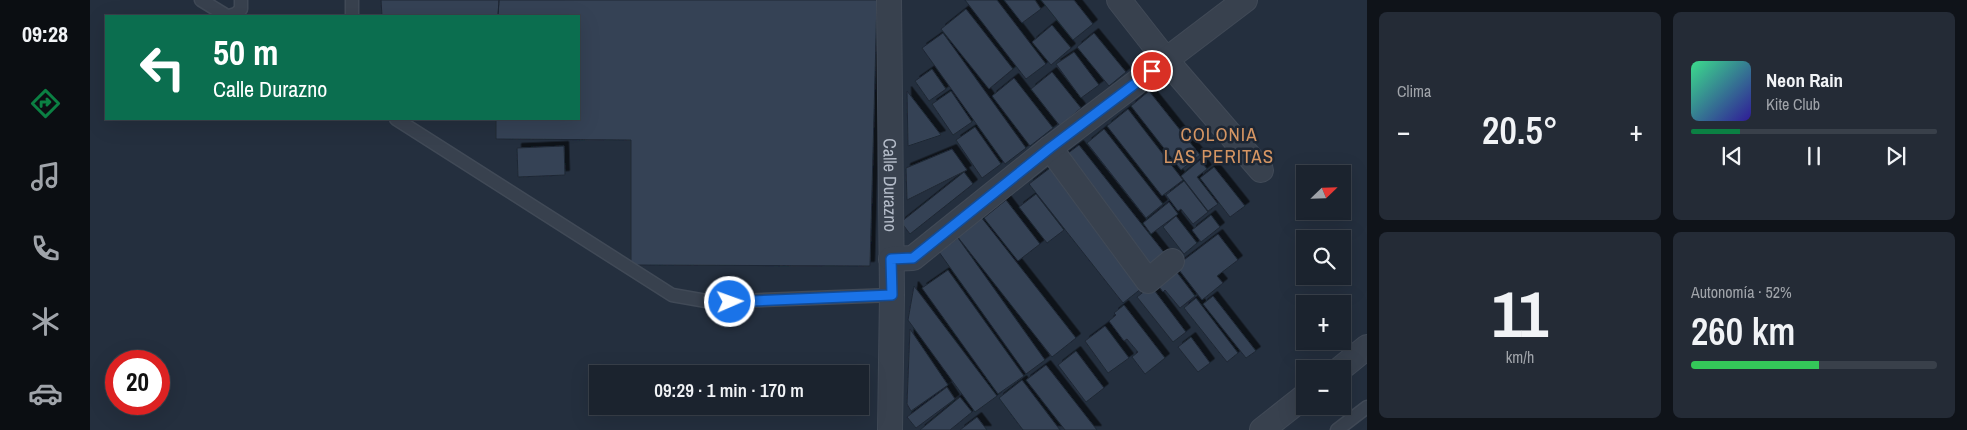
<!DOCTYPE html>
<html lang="es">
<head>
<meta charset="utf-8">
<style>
  :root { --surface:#1b232e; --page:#242b36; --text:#f1f3f6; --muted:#a0a4aa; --line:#39404a; --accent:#0b8043 }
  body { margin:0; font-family:"Archivo Narrow",sans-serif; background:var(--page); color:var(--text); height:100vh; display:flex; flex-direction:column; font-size:19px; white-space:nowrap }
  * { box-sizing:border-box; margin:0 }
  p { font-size:16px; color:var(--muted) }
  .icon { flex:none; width:28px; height:28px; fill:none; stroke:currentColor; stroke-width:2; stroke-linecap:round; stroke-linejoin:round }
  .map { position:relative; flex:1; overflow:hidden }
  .sheet { display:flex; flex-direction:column; gap:12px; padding:12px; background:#0f1319; width:600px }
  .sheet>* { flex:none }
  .banner { position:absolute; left:15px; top:15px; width:475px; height:105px; border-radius:0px; box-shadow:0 5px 20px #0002,0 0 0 1px var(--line); background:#0b6e4f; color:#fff; overflow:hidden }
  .needle { width:32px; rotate:67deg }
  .controls { position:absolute; left:1206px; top:165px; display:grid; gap:10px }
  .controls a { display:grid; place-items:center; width:55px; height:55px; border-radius:0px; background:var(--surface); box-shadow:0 5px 20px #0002,0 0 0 1px var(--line); font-size:25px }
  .speed { position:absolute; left:15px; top:350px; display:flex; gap:10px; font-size:25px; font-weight:700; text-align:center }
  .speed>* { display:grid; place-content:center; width:65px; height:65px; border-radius:50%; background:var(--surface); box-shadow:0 5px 20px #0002,0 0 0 1px var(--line); line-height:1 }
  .speed .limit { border:8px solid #d22; background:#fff; color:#111 }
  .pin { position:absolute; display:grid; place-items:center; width:42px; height:42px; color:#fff; margin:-21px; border:2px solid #fff; border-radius:50%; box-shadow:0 1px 5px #0007 }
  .me { position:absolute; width:55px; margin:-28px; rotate:88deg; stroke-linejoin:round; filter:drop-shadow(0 0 4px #0008) }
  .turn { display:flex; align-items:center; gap:18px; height:105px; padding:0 25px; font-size:22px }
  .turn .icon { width:65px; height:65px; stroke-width:2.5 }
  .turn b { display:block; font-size:35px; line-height:42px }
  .big { font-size:38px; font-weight:600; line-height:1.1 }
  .sheet .card { flex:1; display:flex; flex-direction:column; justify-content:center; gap:8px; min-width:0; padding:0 18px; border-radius:8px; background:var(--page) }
  .sheet .dial { align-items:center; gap:0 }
  .dial b { font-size:65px; line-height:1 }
  .song { display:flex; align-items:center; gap:15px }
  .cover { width:60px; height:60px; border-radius:8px; background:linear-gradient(135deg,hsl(150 70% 55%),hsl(250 70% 35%)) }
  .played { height:5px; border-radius:2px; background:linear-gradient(90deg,var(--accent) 20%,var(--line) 20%) }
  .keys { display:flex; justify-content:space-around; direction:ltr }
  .heat { display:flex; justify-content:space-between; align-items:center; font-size:28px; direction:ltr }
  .charge { height:8px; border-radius:4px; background:linear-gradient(90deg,#34c759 52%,var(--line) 0) }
  .sheet .tiles { flex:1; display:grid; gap:12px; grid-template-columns:repeat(2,1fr) }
  .trip { position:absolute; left:499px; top:365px; width:280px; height:50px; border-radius:0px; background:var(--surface); box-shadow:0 5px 20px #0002,0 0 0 1px var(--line); font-weight:600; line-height:50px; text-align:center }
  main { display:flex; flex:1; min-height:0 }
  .tab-bar { display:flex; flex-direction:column; width:90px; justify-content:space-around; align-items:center; background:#0b0e12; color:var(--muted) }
  .tab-bar .icon { width:35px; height:35px }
  .tab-bar .current { color:var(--accent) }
  .tab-bar b { font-size:22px; color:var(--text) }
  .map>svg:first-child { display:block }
  .building { fill:#364354; stroke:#1f2835; filter:url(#shadow) }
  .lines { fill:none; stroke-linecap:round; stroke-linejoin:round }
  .service-casing { stroke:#414a57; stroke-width:15 }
  .minor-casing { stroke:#414a57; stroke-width:26 }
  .service { stroke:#38414e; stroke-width:12 }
  .minor { stroke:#38414e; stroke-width:24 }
  .route-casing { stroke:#114b97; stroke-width:12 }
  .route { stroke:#1a73e8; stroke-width:9 }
  .labels { text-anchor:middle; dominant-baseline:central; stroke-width:5; stroke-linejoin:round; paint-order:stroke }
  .street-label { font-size:18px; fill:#b4bcc9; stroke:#1d2633 }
  .neighbourhood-label { font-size:19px; letter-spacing:1px; fill:#d59563; stroke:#1d2633 }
</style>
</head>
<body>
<main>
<nav class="tab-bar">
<b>09:28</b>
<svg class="icon current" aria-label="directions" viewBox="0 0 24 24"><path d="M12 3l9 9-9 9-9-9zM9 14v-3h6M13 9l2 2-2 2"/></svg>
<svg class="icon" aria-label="music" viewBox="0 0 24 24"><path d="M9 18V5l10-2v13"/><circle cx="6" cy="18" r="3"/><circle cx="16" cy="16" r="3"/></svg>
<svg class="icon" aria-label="phone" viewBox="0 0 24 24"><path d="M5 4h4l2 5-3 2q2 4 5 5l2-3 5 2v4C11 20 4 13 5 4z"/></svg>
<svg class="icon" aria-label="climate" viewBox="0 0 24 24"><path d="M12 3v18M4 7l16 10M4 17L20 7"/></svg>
<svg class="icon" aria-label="car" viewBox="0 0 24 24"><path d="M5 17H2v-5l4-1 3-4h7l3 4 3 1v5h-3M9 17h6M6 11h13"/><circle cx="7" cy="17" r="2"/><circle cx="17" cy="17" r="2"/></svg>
</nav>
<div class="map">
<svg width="1277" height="430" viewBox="0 0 1277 430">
  <defs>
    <filter id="shadow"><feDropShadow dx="4.5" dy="-4.5" stdDeviation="0" flood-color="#0009"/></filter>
  </defs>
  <rect width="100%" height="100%" fill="#242f3e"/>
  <path class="building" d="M291,0H409L408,16H292Z
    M409,0H787L780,266L541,265V140L406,139V119H489V16H408Z
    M875,0H907L956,64L936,79Z
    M914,0H945L951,9L932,23Z
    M951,0H984L1003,24L983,40Z
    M876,9L923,69L899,89L851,29Z
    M962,25L981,48L961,65L942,42Z
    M853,33L936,148L915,164L832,48Z
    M1004,33L1036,72L1019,86L987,47Z
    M984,52L1009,85L991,98L966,64Z
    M842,69L856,89L839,101L825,81Z
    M962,72L991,108L970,126L941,89Z
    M924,78L963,128L940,146L902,96Z
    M817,91L851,135L818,146Z
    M861,91L882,122L863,135L842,104Z
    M1059,91L1110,155L1091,170L1041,106Z
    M1038,109L1093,180L1072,196L1017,126Z
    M885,127L911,164L892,178L866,140Z
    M1014,129L1073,204L1056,218L997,143Z
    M989,145L1080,260L1060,276L969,160Z
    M474,146L475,175L428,177L427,148Z
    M862,149L877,170L817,200L816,168Z
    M1110,160L1117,169L1107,177L1128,204L1118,211L1091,176Z
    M964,165L1057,284L1033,303L939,184Z
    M1124,167L1155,206L1140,217L1110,178Z
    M874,172L883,184L820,234L811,222Z
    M1094,181L1118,212L1103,224L1091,209L1088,211L1076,195Z
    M946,194L974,230L957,243L929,207Z
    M916,200L950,244L928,261L894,218Z
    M1079,202L1088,214L1061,234L1053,223Z
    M1121,215L1130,227L1111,242L1102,230Z
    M1086,216L1107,243L1094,254L1073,227Z
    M891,217L986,338L962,357L867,236Z
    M1128,234L1148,260L1127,276L1133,283L1112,300L1086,266Z
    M868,238L955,360L936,374L849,252Z
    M1082,266L1105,296L1090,308L1075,290L1073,292L1064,280Z
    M858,270L934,376L908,394L832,288Z
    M824,286L907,396L885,412L818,320Z
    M1061,286L1096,332L1083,342L1047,297Z
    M1123,296L1166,351L1156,358L1113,304Z
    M1106,298L1148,353L1137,362L1094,308Z
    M1034,305L1075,358L1055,374L1042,357L1048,352L1037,339L1034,341L1019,321L1026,315L1024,313Z
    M1015,326L1039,358L1018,373L995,341Z
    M820,329L858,385L821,411L817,404Z
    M1101,337L1120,363L1108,372L1088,347Z
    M986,351L1014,388L996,402L968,365Z
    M956,365L1007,430H975L936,380Z
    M932,380L970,430H933L909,398Z
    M857,387L865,399L826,428L817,417Z
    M870,397L882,412L860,430H830Z
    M887,417L897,430H870Z"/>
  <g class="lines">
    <defs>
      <path id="service" d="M111,0L137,16
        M139,16L146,14L151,9V0
        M262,16V0
        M306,119L582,295L622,302L802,295
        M1247,430L1277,407"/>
      <g id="minor">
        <path id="s1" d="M799,0L802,295L800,430"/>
        <path d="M1029,0L1076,60L1171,170"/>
        <path d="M960,148L1058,281L1082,261"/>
        <path d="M801,259L823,258L960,148L1155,0"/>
        <path d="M1250,369L1277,347"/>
        <path d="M1172,430L1215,396"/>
      </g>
    </defs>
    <use href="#service" class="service-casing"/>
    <use href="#minor" class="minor-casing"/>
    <use href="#service" class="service"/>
    <use href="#minor" class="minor"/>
  </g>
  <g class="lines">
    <defs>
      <path id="route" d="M640,302L802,295L801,259L823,258L960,148L1062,71"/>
    </defs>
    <use href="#route" class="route-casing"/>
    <use href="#route" class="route"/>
  </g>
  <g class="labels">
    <g class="street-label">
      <text stroke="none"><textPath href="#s1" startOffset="185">Calle Durazno</textPath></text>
    </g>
    <g class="neighbourhood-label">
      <text x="1129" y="134">COLONIA<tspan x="1129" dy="22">LAS PERITAS</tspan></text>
    </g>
  </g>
</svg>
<div class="controls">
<a><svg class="needle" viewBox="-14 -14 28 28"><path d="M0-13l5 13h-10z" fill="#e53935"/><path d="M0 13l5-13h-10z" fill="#a0a4aa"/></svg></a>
<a><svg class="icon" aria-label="search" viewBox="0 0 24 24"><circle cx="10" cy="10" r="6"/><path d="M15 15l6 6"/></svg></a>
<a>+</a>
<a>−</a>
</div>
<div class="speed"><div class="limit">20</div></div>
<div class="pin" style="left:1062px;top:71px;background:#d93025"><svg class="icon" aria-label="arrive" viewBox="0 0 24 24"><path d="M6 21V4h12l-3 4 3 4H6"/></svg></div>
<svg class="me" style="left:640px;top:302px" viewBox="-20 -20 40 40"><circle r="17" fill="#1a73e8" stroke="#fff" stroke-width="3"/><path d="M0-11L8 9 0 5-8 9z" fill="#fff"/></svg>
<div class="trip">09:29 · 1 min · 170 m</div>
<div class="banner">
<div class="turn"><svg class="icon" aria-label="left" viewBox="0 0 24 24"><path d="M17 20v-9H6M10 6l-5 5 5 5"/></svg><div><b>50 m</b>Calle Durazno</div></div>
</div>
</div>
<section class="sheet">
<div class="tiles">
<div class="card"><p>Clima</p>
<div class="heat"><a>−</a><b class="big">20.5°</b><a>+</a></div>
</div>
<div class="card">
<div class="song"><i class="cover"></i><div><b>Neon Rain</b><p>Kite Club</p></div></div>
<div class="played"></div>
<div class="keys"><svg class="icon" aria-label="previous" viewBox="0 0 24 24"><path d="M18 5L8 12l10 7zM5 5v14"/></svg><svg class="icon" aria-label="pause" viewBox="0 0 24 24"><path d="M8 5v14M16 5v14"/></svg><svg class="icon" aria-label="next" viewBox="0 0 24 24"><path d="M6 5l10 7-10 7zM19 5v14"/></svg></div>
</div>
<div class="card dial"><b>11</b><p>km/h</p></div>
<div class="card"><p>Autonomía · 52%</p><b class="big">260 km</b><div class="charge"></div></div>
</div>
</section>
</main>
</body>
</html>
